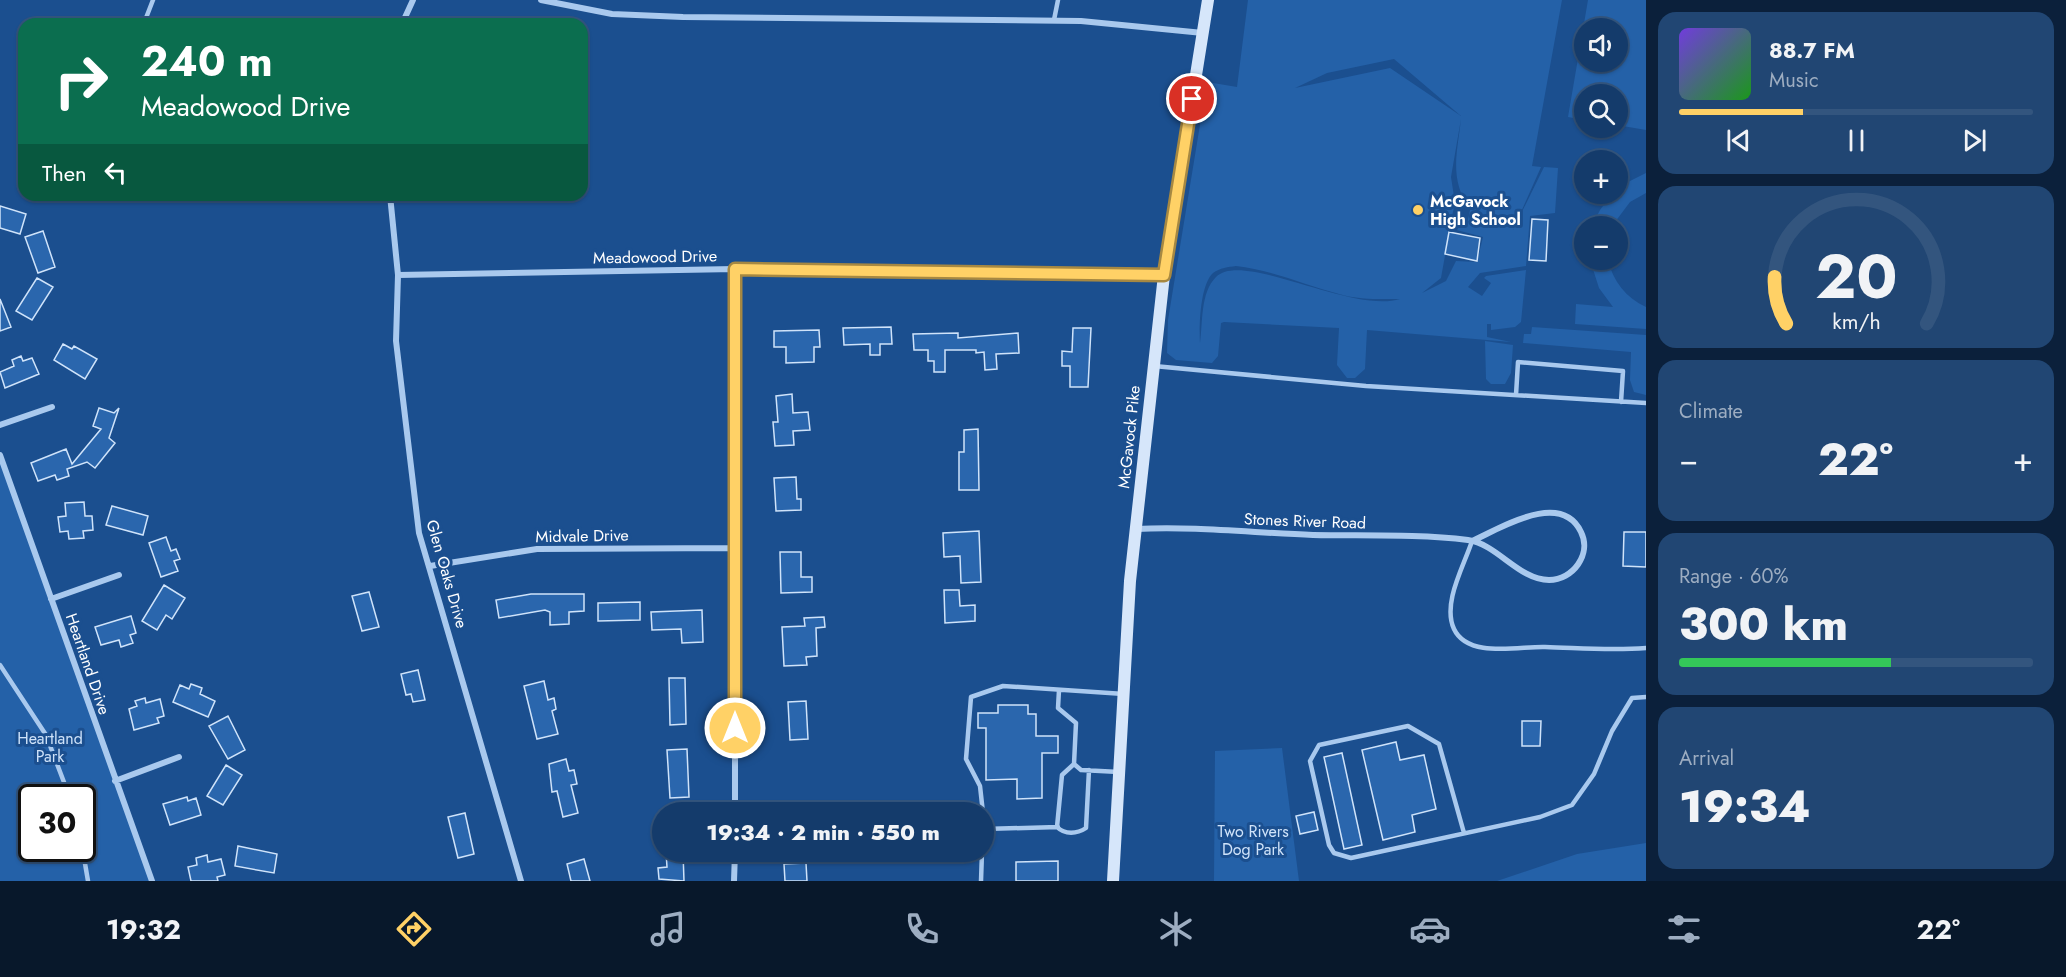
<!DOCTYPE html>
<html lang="en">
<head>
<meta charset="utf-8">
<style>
  :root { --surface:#143b6b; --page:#214673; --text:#f1f3f6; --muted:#9dadc1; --line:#33557e; --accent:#ffd166 }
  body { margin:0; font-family:Jost,sans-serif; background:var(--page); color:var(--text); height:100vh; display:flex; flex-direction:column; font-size:22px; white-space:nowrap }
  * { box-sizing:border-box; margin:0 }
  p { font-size:20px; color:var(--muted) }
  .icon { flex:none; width:33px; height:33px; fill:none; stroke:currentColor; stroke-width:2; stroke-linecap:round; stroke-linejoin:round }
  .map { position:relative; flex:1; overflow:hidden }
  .side { display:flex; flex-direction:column; gap:12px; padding:12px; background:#0b203b; width:420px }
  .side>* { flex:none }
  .guide { position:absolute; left:18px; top:18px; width:570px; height:183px; border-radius:18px; box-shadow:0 2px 4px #0004,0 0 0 2px var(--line); background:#0b6e4f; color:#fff; overflow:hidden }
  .fabs { position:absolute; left:1574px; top:18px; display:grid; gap:12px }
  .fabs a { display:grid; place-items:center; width:54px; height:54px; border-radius:50%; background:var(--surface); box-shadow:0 2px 4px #0004,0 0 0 2px var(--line); font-size:30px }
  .speed { position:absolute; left:18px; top:784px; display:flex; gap:12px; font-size:30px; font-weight:700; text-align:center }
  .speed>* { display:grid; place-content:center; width:78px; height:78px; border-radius:50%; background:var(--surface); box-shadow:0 2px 4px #0004,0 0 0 2px var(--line); line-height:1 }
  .speed .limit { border:3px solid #111; border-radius:9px; background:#fff; color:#111 }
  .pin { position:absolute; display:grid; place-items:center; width:51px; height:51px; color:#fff; margin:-26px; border:3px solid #fff; border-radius:50%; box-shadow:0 2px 6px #0007 }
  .me { position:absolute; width:66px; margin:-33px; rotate:0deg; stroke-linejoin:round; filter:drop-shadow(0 0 4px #0008) }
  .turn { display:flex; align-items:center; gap:21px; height:126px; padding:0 24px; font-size:27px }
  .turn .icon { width:78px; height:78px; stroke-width:2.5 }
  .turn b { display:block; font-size:42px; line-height:51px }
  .then { display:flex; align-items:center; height:57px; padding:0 24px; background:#0003; gap:12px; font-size:22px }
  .big { font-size:45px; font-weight:800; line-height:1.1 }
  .side .tile { flex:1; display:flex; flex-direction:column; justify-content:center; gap:9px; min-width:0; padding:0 21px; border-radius:18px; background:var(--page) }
  .side .dial { align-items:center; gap:0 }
  .dial svg { height:156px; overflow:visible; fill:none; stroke:var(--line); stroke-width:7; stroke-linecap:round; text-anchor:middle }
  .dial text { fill:var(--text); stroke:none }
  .song { display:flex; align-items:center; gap:18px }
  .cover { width:72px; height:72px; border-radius:9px; background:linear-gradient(135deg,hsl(260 70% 55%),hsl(120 70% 35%)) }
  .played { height:6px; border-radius:3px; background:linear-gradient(90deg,var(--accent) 35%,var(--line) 35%) }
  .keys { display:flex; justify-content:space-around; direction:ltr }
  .heat { display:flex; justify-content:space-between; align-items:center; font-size:33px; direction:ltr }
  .charge { height:9px; border-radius:4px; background:linear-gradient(90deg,#34c759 60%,var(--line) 0) }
  .trip { position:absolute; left:652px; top:802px; width:342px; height:60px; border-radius:30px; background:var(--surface); box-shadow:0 2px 4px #0004,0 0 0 2px var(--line); font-weight:800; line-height:60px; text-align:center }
  .tabs { display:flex; height:96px; justify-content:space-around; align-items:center; background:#08182b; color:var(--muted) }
  .tabs .icon { width:42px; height:42px }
  .tabs .active { color:var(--accent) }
  .tabs b { font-size:27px; color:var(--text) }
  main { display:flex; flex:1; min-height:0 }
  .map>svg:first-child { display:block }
  .green { fill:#2461a8; fill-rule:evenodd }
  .building { fill:#2a66ad; stroke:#cfe3fa; stroke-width:1.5 }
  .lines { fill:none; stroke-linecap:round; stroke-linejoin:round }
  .service { stroke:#a9c9ee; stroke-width:4.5 }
  .minor { stroke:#a9c9ee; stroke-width:6 }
  .secondary { stroke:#d6e6fa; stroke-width:12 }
  .route-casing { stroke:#a68842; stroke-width:15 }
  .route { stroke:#ffd166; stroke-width:10 }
  .poi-dot { fill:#ffd166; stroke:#1b4f8f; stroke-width:2 }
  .labels { text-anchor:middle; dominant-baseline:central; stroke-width:6; stroke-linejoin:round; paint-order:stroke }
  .poi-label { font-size:16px; font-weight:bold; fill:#fff; stroke:#1b4f8f; text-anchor:start }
  .street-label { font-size:16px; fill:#fff; stroke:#1b4f8f }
  .park-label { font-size:16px; fill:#cfe3fa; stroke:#1b4f8f }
</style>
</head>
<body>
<main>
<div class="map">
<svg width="1646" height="881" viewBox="0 0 1646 881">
  <rect width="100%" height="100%" fill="#1b4f8f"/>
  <path class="green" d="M1248,0H1562L1532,166L1541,167L1513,230L1544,167L1558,168L1555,213L1530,216L1526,266L1480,273L1468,287L1482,296L1491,283L1484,278L1486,276L1526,270L1521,322L1515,327L1491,330V324H1487V337L1511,342L1367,330L1365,369L1355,378H1347L1337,365L1339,328L1224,322L1221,323L1218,356L1212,363L1176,360L1167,353L1168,320L1207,82L1237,87ZM1394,59L1461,116L1390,68L1295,88L1327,73ZM1461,119C1457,155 1449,178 1470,210L1468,220L1452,216L1455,203L1451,177ZM1451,222L1453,229L1483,237L1477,262L1456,261L1446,281L1422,293L1441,278ZM1236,266C1272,270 1304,285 1339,294C1359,300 1380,299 1400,299C1351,314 1243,250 1216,277C1200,293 1203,323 1200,343C1199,326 1200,285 1213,273C1220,268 1228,267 1236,266Z
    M1588,0H1646V130L1617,125V94H1584V120L1568,117ZM1584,28H1617V62H1584Z
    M1646,173V193L1630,202L1612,226H1592L1600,210L1612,194H1617L1620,186Z
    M1590,260H1608C1613,281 1626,298 1646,307V329L1575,324L1576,304L1613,307L1599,288Z
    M1532,327L1646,335V395L1634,392L1630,380L1631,352L1523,343L1524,334H1531Z
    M1485,341L1513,345L1511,373L1505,384H1491L1486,379Z
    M0,455L152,881H0ZM32,798H82V849H32Z
    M1282,748L1299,881H1214L1215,751Z
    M1646,843V881H1497L1577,854Z"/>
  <path class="building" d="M0,206L26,214L20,234L0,228Z
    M1532,219L1548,220L1546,261L1529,260Z
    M43,231L55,267L38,273L25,237Z
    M1449,232L1480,238L1477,261L1445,254Z
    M37,278L53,287L32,320L16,311Z
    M0,299L11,327L0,331Z
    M891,327L892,344H880V355H870V344L844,345L843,328Z
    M1073,328H1091L1088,387H1070V366H1062V351L1072,352Z
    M819,330L820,347H814V362L786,363V347H774V331Z
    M958,333V338L1018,333L1019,353L996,354L997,369L985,370L984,352L976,353V350H945V372H934V361H928V350H914L913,334Z
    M63,344L72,349L74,346L97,359L85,379L54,360Z
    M21,356L23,361L32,358L39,374L5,388L0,372L14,366L12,360Z
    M792,394L793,413L808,412L810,430L793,431L794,445L775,446L773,422H778L776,396Z
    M99,408L114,413L119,408L109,438L115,443L95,468L87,462L67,469L69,476L57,480L55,475L38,481L31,463L66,449L72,464L101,429L93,426Z
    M978,429L979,490H959V452H964V430Z
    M796,477L797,499H801V510L776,511L774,478Z
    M84,502L85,516H92L93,530L83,531L84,538L69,539L68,531L60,532L58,517L66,516L65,503Z
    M112,506L148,516L143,535L106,525Z
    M979,531L981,582L961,583L960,556L944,557L943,533Z
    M1624,532H1646V567L1623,566Z
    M166,537L171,551L176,549L180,559L174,561L178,571L161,577L149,543Z
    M780,552H801V577H812V592L781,593Z
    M164,585L185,598L172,619L166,615L157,630L142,621Z
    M944,590H959L960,606L975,605V621L945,623Z
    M369,592L379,627L362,631L352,596Z
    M531,594H584V611L569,612V624L550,625V612L545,610L499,618L496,600Z
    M640,602V620L598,621V603Z
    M702,610L703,642L682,643L681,629L652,630L651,612Z
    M131,616L136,633L130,635L133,643L121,647L119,640L101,645L95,627Z
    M824,617L825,627L816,628L817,656L806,657L807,665L784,666L782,627L805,626L804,618Z
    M418,670L425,700L413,702L411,694L406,695L401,674Z
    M669,678H685L686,724L670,725Z
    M544,681L548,700L554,698L556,709L552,711L558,734L537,739L524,686Z
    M191,684L202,688L200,694L215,701L208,717L173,702L180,685L189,689Z
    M145,698L146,703L160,699L164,716L157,718L159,723L134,730L129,709L137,706L135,701Z
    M806,701L808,739L790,740L788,702Z
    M998,705H1028V714H1036V736H1058V753H1042V798L1017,799V779L986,780V728H978V713H998Z
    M228,716L245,750L228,759L209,726Z
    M1522,721H1541L1540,746H1522Z
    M1396,742L1400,760L1424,755L1436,809L1412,815L1415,832L1383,840L1362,750Z
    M687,749L689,797L670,798L667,750Z
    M1342,753L1362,845L1344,849L1324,757Z
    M566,759L569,771L574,770L577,784L571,785L578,813L563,817L557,791L552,792L549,764Z
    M226,765L242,775L223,805L207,796Z
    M187,797L188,801L196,798L201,815L170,825L163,804Z
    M1314,812L1318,830L1300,834L1296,816Z
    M465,813L474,854L458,858L448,817Z
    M238,846L277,854L274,873L235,866Z
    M666,852H683L684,881L659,879L658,868L667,867Z
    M207,855L208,862L221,859L225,875L217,877L218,881H191L188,867L197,865L196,858Z
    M584,859L590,881H571L567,864Z
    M1058,861V881H1016V862Z
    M806,863L807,881H785L784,864Z"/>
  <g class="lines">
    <path class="service" d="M146,18L153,0
      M1054,20L1058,0
      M1154,366L1366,386L1646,403
      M1516,395L1518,362L1623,371L1621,402
      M1472,541C1464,566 1442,603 1454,629C1468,659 1520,646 1545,647C1580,648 1611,651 1646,648
      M0,665L46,735L70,798
      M1059,690L1058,708L1076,723L1074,764L1081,770L1119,772
      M1074,764L1062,775L1057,827C1065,835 1077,834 1086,828L1089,770
      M983,813L980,786L966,759L971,697L1003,686L1124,694
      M984,829L1058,827
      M1464,833L1439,744L1408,726L1319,745L1310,761L1329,845L1334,853L1351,858L1540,817L1572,805L1594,774L1612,731L1632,698L1646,697
      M82,846L88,881
      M981,881L982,852"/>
    <path class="minor" d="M541,0L612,14L683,17L1081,21L1203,33
      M402,24L413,0
      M390,195L398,275L396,341L419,533L521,881
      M398,275L735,269L1164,275
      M0,425L52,407
      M0,455L152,881
      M1136,529C1195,526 1255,533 1313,535C1364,536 1418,534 1468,540C1497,544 1519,580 1549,580C1573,580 1592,554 1581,532C1561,490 1501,528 1472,541
      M430,566L537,549L735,548
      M51,599L119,575
      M115,781L179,757
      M735,813V269
      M734,881L735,852"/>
    <path class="secondary" d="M1113,881L1130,581L1164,275L1208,0"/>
  </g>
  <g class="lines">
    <defs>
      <path id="route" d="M735,728V269L1164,275L1192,99"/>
    </defs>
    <use href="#route" class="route-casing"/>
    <use href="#route" class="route"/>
  </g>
  <circle class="poi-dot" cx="1418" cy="210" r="6"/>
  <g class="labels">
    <g class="poi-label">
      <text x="1430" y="201">McGavock<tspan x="1430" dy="18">High School</tspan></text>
    </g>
    <g class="street-label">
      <text transform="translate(655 257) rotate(-1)">Meadowood Drive</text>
      <text transform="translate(1129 437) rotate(-84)">McGavock Pike</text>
      <text transform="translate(1305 521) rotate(2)">Stones River Road</text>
      <text transform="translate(582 536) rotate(-1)">Midvale Drive</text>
      <text transform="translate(447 574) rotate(74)">Glen Oaks Drive</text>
      <text transform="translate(88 664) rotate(71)">Heartland Drive</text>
    </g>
    <g class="park-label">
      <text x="50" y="738">Heartland<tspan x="50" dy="18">Park</tspan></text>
      <text x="1253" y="831">Two Rivers<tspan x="1253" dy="18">Dog Park</tspan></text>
    </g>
  </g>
</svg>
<div class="fabs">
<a><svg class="icon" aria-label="sound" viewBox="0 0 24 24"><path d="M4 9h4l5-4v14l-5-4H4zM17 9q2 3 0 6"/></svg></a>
<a><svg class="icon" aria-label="search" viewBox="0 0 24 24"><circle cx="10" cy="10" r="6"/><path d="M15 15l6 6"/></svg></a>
<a>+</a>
<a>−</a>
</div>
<div class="speed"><div class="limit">30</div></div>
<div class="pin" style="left:1192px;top:99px;background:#d93025"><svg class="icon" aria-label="arrive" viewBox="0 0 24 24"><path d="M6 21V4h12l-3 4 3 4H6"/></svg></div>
<svg class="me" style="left:735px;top:728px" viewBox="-20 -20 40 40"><circle r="17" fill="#ffd166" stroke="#fff" stroke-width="3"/><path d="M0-11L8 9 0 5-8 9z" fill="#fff"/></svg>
<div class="trip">19:34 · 2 min · 550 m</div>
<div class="guide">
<div class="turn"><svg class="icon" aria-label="right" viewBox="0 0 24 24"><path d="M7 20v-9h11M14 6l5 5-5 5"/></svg><div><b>240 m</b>Meadowood Drive</div></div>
<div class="then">Then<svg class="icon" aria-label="left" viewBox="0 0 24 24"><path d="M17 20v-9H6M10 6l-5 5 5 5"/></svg></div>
</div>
</div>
<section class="side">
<div class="tile">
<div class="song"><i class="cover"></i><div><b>88.7 FM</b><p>Music</p></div></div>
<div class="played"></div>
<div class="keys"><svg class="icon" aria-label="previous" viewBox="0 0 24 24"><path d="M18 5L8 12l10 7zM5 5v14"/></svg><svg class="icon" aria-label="pause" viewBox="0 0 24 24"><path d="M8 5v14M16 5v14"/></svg><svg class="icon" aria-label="next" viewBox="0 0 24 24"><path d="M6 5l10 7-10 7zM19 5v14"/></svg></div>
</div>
<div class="tile dial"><svg viewBox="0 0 100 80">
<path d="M14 69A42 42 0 1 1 86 69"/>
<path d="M14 69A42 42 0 0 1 8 45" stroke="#ffd166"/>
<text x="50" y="56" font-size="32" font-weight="700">20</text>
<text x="50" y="72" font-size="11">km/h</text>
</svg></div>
<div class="tile"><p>Climate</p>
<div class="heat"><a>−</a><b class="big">22°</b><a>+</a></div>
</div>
<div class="tile"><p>Range · 60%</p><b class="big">300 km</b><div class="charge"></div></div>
<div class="tile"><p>Arrival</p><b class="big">19:34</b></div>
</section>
</main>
<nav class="tabs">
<b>19:32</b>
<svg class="icon active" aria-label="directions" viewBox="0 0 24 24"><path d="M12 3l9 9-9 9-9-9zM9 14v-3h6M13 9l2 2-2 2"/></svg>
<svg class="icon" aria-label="music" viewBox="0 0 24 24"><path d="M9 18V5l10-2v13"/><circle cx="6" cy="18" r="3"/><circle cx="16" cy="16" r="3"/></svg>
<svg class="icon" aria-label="phone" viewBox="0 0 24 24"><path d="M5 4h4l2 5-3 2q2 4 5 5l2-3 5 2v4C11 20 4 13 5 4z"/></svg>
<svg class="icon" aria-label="climate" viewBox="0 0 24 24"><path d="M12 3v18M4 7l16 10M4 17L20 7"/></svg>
<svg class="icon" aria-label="car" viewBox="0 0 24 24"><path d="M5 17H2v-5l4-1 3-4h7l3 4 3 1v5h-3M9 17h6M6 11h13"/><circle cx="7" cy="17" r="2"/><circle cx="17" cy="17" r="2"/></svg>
<svg class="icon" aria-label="filters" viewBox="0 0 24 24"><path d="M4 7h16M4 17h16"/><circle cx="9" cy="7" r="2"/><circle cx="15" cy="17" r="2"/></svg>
<b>22°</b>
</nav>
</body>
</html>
